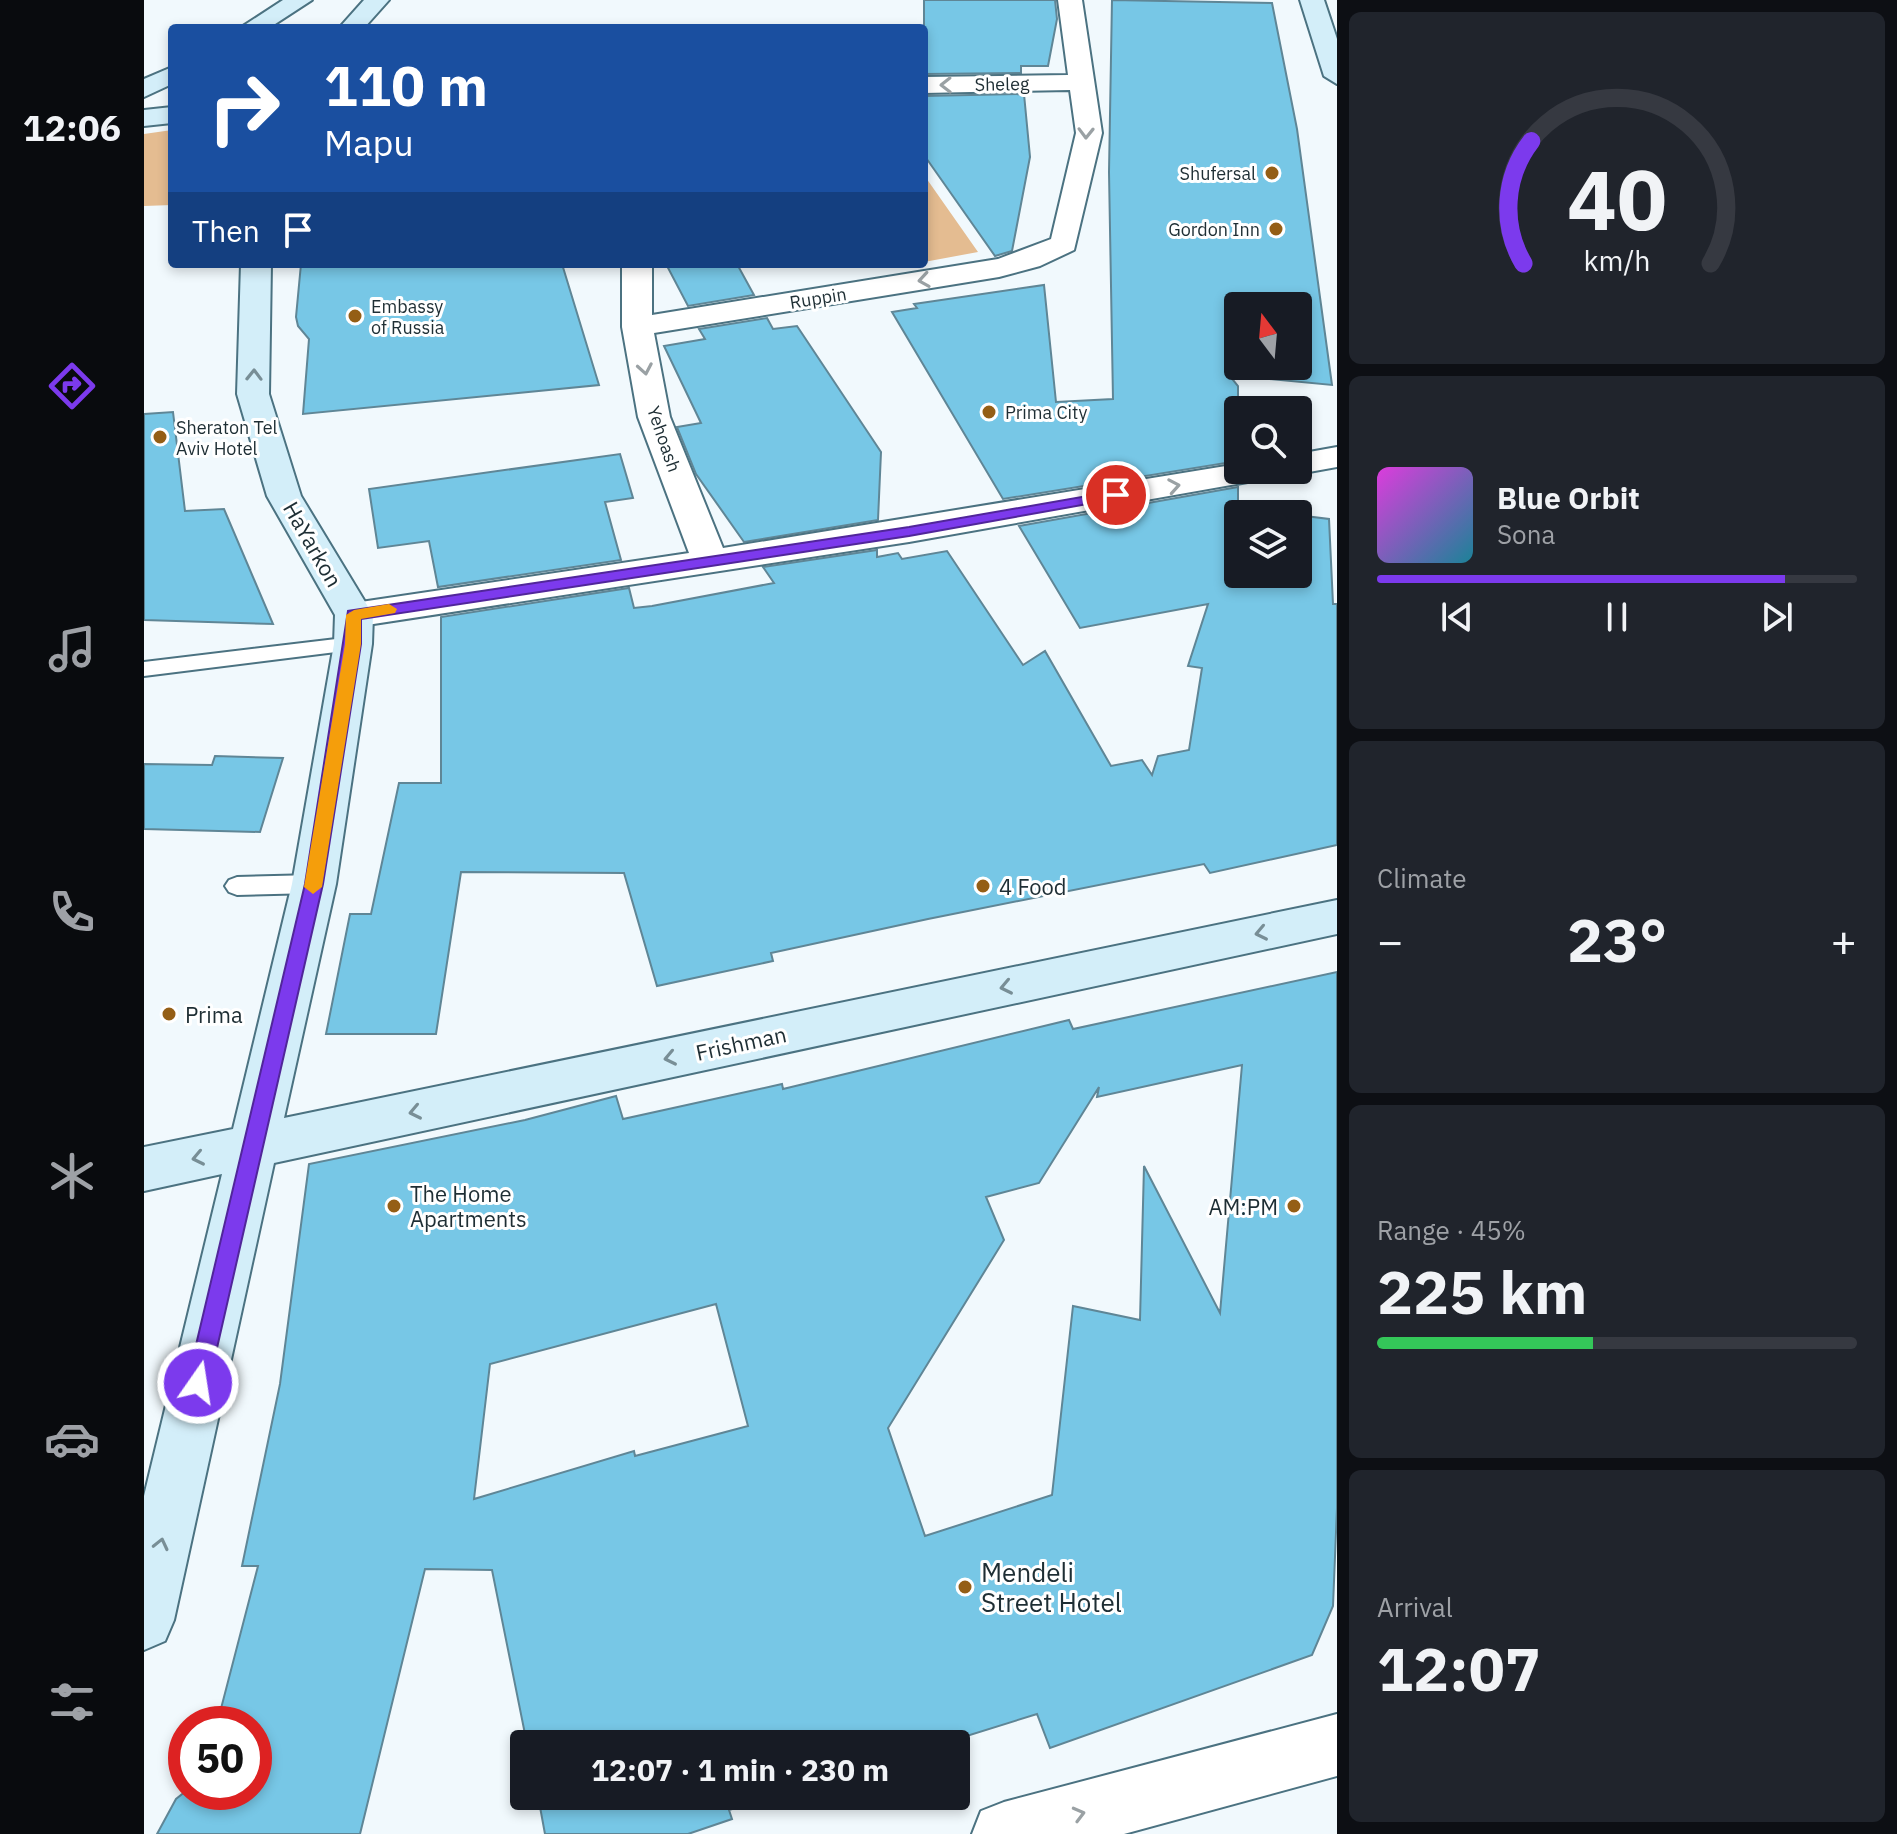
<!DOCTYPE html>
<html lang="en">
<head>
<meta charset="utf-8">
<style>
  :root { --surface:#171b24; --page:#20242c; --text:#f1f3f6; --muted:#9ea1a6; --line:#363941; --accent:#7c3aed }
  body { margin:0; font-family:"IBM Plex Sans",sans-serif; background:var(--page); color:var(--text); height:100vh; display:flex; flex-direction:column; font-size:30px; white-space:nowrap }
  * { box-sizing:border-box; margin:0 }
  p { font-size:26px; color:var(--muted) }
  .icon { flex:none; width:44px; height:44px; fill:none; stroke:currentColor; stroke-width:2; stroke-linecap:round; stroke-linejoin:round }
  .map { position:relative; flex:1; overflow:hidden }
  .side { display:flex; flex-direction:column; gap:12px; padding:12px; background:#0d0f14; width:560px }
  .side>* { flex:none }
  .guide { position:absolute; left:24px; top:24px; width:760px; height:244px; border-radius:8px; box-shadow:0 4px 12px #0003; background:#1a4fa0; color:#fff; overflow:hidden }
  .needle { width:52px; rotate:344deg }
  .buttons { position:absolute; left:1080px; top:292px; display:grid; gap:16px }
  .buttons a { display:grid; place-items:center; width:88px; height:88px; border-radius:8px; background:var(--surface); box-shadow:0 4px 12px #0003; font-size:40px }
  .speed { position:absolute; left:24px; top:1706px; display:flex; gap:16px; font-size:40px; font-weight:700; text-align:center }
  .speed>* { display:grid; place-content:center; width:104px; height:104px; border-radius:50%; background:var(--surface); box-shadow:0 4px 12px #0003; line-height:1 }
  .speed .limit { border:12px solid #d22; background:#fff; color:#111 }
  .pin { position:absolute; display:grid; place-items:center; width:68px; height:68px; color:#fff; margin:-34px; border:4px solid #fff; border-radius:50%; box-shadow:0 2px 8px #0007 }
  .me { position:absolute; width:88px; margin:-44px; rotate:13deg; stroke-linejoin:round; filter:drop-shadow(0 0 6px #0008) }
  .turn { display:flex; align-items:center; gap:28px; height:168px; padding:0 24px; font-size:36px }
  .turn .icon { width:104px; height:104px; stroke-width:2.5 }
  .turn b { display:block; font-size:56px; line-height:68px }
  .then { display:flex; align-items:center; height:76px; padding:0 24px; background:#0003; gap:16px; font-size:30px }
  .big { font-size:60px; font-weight:800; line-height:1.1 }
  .side .card { flex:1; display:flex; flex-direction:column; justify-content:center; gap:12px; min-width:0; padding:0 28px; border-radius:12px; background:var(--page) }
  .side .dial { align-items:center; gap:0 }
  .dial svg { height:208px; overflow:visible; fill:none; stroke:var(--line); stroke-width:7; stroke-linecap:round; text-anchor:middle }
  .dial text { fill:var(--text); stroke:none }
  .song { display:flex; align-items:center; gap:24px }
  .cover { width:96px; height:96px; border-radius:12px; background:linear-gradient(135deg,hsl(300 70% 55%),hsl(190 70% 35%)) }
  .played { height:8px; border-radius:4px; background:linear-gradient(90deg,var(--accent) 85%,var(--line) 85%) }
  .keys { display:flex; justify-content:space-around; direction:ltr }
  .heat { display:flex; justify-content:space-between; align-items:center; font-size:44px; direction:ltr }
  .charge { height:12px; border-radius:6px; background:linear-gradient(90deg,#34c759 45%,var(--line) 0) }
  .trip { position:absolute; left:366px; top:1730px; width:460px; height:80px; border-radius:8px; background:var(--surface); box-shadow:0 4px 12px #0003; font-weight:800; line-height:80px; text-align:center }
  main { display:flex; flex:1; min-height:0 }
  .menu { display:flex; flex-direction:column; width:144px; justify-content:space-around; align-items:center; background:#090b0e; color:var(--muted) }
  .menu .icon { width:56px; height:56px }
  .menu .on { color:var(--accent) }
  .menu b { font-size:36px; color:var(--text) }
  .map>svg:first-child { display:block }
  .green { fill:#e4bc91 }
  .building { fill:#77c7e6; stroke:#5f8696; stroke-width:2; fill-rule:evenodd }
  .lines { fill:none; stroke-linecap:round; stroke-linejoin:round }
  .lane-casing { stroke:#4b7281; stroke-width:4 }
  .street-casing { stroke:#4b7281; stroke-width:4 }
  .secondary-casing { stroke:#4b7281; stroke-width:4 }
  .lane { fill:#fff; fill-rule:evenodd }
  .street { fill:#fff; fill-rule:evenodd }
  .secondary { fill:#d3eef9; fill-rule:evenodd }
  .oneway { stroke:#9aa1a4 }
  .oneway2 { stroke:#788e96 }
  .route { fill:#7c3aed; stroke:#51269a; stroke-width:2 }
  .slow { fill:#f59e0b }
  .poi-dot { fill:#945e15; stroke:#fff; stroke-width:3 }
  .labels { text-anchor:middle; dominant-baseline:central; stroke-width:6; stroke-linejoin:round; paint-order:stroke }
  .far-street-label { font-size:18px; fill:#1e2e34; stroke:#fff }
  .far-poi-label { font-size:18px; fill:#1e2e34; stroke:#fff; text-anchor:start }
  .street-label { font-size:22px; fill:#1e2e34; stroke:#fff }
  .poi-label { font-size:22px; fill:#1e2e34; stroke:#fff; text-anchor:start }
  .near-poi-label { font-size:26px; fill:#1e2e34; stroke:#fff; text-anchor:start }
</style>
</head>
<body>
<main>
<nav class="menu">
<b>12:06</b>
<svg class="icon on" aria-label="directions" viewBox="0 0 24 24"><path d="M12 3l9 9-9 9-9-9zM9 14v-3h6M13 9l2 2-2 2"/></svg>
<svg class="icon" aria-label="music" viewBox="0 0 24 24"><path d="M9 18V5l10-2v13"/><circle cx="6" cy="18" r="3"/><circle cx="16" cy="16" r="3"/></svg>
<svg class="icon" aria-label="phone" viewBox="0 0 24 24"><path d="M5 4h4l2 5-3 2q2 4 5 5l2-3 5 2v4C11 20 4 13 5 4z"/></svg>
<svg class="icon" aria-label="climate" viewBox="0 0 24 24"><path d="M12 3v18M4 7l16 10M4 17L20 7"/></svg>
<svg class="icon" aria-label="car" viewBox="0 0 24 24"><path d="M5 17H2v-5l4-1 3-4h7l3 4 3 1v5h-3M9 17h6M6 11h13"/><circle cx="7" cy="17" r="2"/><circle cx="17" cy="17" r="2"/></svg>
<svg class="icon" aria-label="filters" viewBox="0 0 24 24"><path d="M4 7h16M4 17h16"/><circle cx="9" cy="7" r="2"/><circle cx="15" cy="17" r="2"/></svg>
</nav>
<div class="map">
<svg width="1193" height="1834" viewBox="0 0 1193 1834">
  <rect width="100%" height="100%" fill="#f1f9fd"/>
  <path class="green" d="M28,130V205L0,206V134Z
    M780,175L834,252L780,262Z"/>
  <path class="building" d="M780,0H911L913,19L904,66H877V73L780,74Z
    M968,0L1128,3L1153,129L1188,385L1085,375L1094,386V461L859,499L748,312L773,308L770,304L900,285L912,402L969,399L965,172ZM1094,306H1154V366H1094Z
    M880,94L886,157L868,251L851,256L780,155V96Z
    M157,264H418L455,385L159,414L165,339L154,326L152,317Z
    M522,264H593L610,295L544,306Z
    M623,318L629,329L653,326L737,452L734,520L600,542L552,474L533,427L557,423L520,346L561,339L555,329Z
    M29,412L41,511L80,509L129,624L0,620V414Z
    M476,454L489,498L461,502L477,560L294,587L285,541L234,548L225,489Z
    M1094,487V514L1149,502L1161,516L1185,519L1189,604H1193V845L1066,873L1060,864L784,919L627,953L629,961L513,986L480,873L317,872L292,1034H182L206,914H227L255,783H297V617L485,588L490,608L508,606L630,583L619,567L733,550V557L754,553L758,559L803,551L879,665L901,651L967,766L998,760L1008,775L1014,756L1045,750L1058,668L1044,666L1064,604L936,628L875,526ZM1094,514H1154V574H1094Z
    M71,756L139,758L116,832L0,829V764L68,765Z
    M1193,972V1508L1189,1606L1168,1655L906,1748L893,1714L797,1744H383L348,1570L281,1569L216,1834H13L32,1799L42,1791L110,1792V1724H73L114,1566H98L136,1384L165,1164L381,1120L472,1096L479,1119L638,1084L639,1089L925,1020L929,1029ZM1098,1065L1076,1313L1000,1166L996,1320L929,1306L908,1495L781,1536L744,1428L860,1240L842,1197L895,1183L955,1087L953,1097ZM572,1304L604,1426L491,1456L490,1451L330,1499L346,1364Z
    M394,1796H629L585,1810L588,1819L544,1834H401Z"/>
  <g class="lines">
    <defs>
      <path id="lane" d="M209,637L216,639L219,644L216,649L0,676V662Z
        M170,875L178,878L182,884L178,890L170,893L93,895L85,892L81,886L85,880L93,877Z"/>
      <path id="street" d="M914,0H938L958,133L930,250L896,266L855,277L510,333L526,417L579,548L1094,464V470H1137L1132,477L765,542L210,627L197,624L191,615L197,606L210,603L545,553L494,417L478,327V264H508V315L854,259L907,239L932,133L926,90L780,93V77L924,75Z
        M1193,447V467L1154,474L1141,470H1154V454Z
        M1193,1714V1776L980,1834H828L837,1811L860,1802Z"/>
      <path id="secondary" d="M139,0H168L125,28H96Z
        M220,0H245L220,28H195Z
        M1156,0H1180L1193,39V84L1180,76Z
        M28,67V84L0,97V79Z
        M28,107V123L0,126V110Z
        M97,264H127L125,394L157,496L229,615L228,644L192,884L140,1118L1193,900V934L130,1163L30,1620L21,1641L0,1650V1496L78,1174L0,1191V1147L89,1129L148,884L190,644L191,615L123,496L93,394Z"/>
    </defs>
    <use href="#lane" class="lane-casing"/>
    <use href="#street" class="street-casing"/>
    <use href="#secondary" class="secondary-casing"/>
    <use href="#lane" class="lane"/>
    <use href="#street" class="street"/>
    <use href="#secondary" class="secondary"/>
  </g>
  <defs><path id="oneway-chevron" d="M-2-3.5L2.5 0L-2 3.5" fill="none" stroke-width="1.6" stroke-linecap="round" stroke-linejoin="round" transform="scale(2)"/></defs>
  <g class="oneway">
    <use href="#oneway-chevron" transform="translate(802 85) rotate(179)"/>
    <use href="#oneway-chevron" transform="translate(942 133) rotate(91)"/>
    <use href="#oneway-chevron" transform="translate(780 280) rotate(171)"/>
    <use href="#oneway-chevron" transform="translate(501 369) rotate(80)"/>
    <use href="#oneway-chevron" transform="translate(1030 486) rotate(-10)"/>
    <use href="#oneway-chevron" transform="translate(935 1814) rotate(-15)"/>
  </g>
  <g class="oneway2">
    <use href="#oneway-chevron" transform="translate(110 375) rotate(-89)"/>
    <use href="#oneway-chevron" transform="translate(1117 933) rotate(168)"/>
    <use href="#oneway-chevron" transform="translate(862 987) rotate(168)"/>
    <use href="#oneway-chevron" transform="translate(526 1058) rotate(168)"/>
    <use href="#oneway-chevron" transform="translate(271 1112) rotate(168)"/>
    <use href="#oneway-chevron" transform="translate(54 1158) rotate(168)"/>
    <use href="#oneway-chevron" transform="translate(17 1544) rotate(-77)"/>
  </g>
  <path class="route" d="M972,491L977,492V498L765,536L217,619V644L179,884L65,1383L62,1391L54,1394L46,1391L43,1383L161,884L204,611L765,527Z"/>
  <path class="slow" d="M245,604L253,609L251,613L217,619V644L178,887L169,894L160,887L201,644L202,615L210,610Z"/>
  <g class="poi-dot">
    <circle cx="1128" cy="173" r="8"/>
    <circle cx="1132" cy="229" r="8"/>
    <circle cx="211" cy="316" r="8"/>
    <circle cx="845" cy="412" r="8"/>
    <circle cx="16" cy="437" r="8"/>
    <circle cx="839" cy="886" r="8"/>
    <circle cx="25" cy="1014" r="8"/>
    <circle cx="250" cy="1206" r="8"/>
    <circle cx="1150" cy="1206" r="8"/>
    <circle cx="821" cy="1587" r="8"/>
  </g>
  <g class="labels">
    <g class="far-street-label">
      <text transform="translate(858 84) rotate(-1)">Sheleg</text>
      <text transform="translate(674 298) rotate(-9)">Ruppin</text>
      <text transform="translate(520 439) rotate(71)">Yehoash</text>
    </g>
    <g class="far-poi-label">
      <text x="1112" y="173" text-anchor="end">Shufersal</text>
      <text x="1116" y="229" text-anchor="end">Gordon Inn</text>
      <text x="227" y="306">Embassy<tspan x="227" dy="21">of Russia</tspan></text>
      <text x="861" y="412">Prima City</text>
      <text x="32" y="427">Sheraton Tel<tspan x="32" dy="21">Aviv Hotel</tspan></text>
    </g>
    <g class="street-label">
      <text transform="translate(169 544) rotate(60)">HaYarkon</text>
      <text transform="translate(597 1043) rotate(-12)">Frishman</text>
    </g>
    <g class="poi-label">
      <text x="855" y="886">4 Food</text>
      <text x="41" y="1014">Prima</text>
      <text x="266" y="1193">The Home<tspan x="266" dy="25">Apartments</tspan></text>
      <text x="1134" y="1206" text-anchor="end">AM:PM</text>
    </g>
    <g class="near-poi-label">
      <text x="837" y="1572">Mendeli<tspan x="837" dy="30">Street Hotel</tspan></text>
    </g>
  </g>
</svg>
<div class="buttons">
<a><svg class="needle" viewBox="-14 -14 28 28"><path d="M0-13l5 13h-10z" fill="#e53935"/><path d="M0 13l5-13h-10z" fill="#9ea1a6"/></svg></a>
<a><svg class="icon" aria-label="search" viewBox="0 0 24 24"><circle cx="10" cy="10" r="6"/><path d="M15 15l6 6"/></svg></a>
<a><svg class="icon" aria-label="layers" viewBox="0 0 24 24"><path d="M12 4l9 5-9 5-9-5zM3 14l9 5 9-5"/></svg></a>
</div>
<div class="speed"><div class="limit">50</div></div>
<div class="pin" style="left:972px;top:495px;background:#d93025"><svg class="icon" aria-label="arrive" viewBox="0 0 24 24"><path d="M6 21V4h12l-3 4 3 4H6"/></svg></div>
<svg class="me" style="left:54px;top:1383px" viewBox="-20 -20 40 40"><circle r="17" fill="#7c3aed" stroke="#fff" stroke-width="3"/><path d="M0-11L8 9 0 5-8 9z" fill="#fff"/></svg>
<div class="trip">12:07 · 1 min · 230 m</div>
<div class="guide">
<div class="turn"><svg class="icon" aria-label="right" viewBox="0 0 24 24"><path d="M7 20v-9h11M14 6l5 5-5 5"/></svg><div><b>110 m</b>Mapu</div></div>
<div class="then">Then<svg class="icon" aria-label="arrive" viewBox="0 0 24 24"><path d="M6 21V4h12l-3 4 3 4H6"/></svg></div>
</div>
</div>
<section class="side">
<div class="card dial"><svg viewBox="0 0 100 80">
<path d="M14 69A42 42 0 1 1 86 69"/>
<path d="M14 69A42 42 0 0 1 17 22" stroke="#7c3aed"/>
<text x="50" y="56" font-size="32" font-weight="700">40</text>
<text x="50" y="72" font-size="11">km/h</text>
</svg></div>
<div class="card">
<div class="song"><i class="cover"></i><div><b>Blue Orbit</b><p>Sona</p></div></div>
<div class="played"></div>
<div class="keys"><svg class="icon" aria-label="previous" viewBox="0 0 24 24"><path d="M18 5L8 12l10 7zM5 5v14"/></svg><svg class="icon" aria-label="pause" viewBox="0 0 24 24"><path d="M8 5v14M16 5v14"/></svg><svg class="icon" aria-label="next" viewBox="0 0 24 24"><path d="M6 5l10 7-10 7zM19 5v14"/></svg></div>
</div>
<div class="card"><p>Climate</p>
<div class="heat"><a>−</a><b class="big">23°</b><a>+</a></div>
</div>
<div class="card"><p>Range · 45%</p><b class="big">225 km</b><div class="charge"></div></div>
<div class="card"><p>Arrival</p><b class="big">12:07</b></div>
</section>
</main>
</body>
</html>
